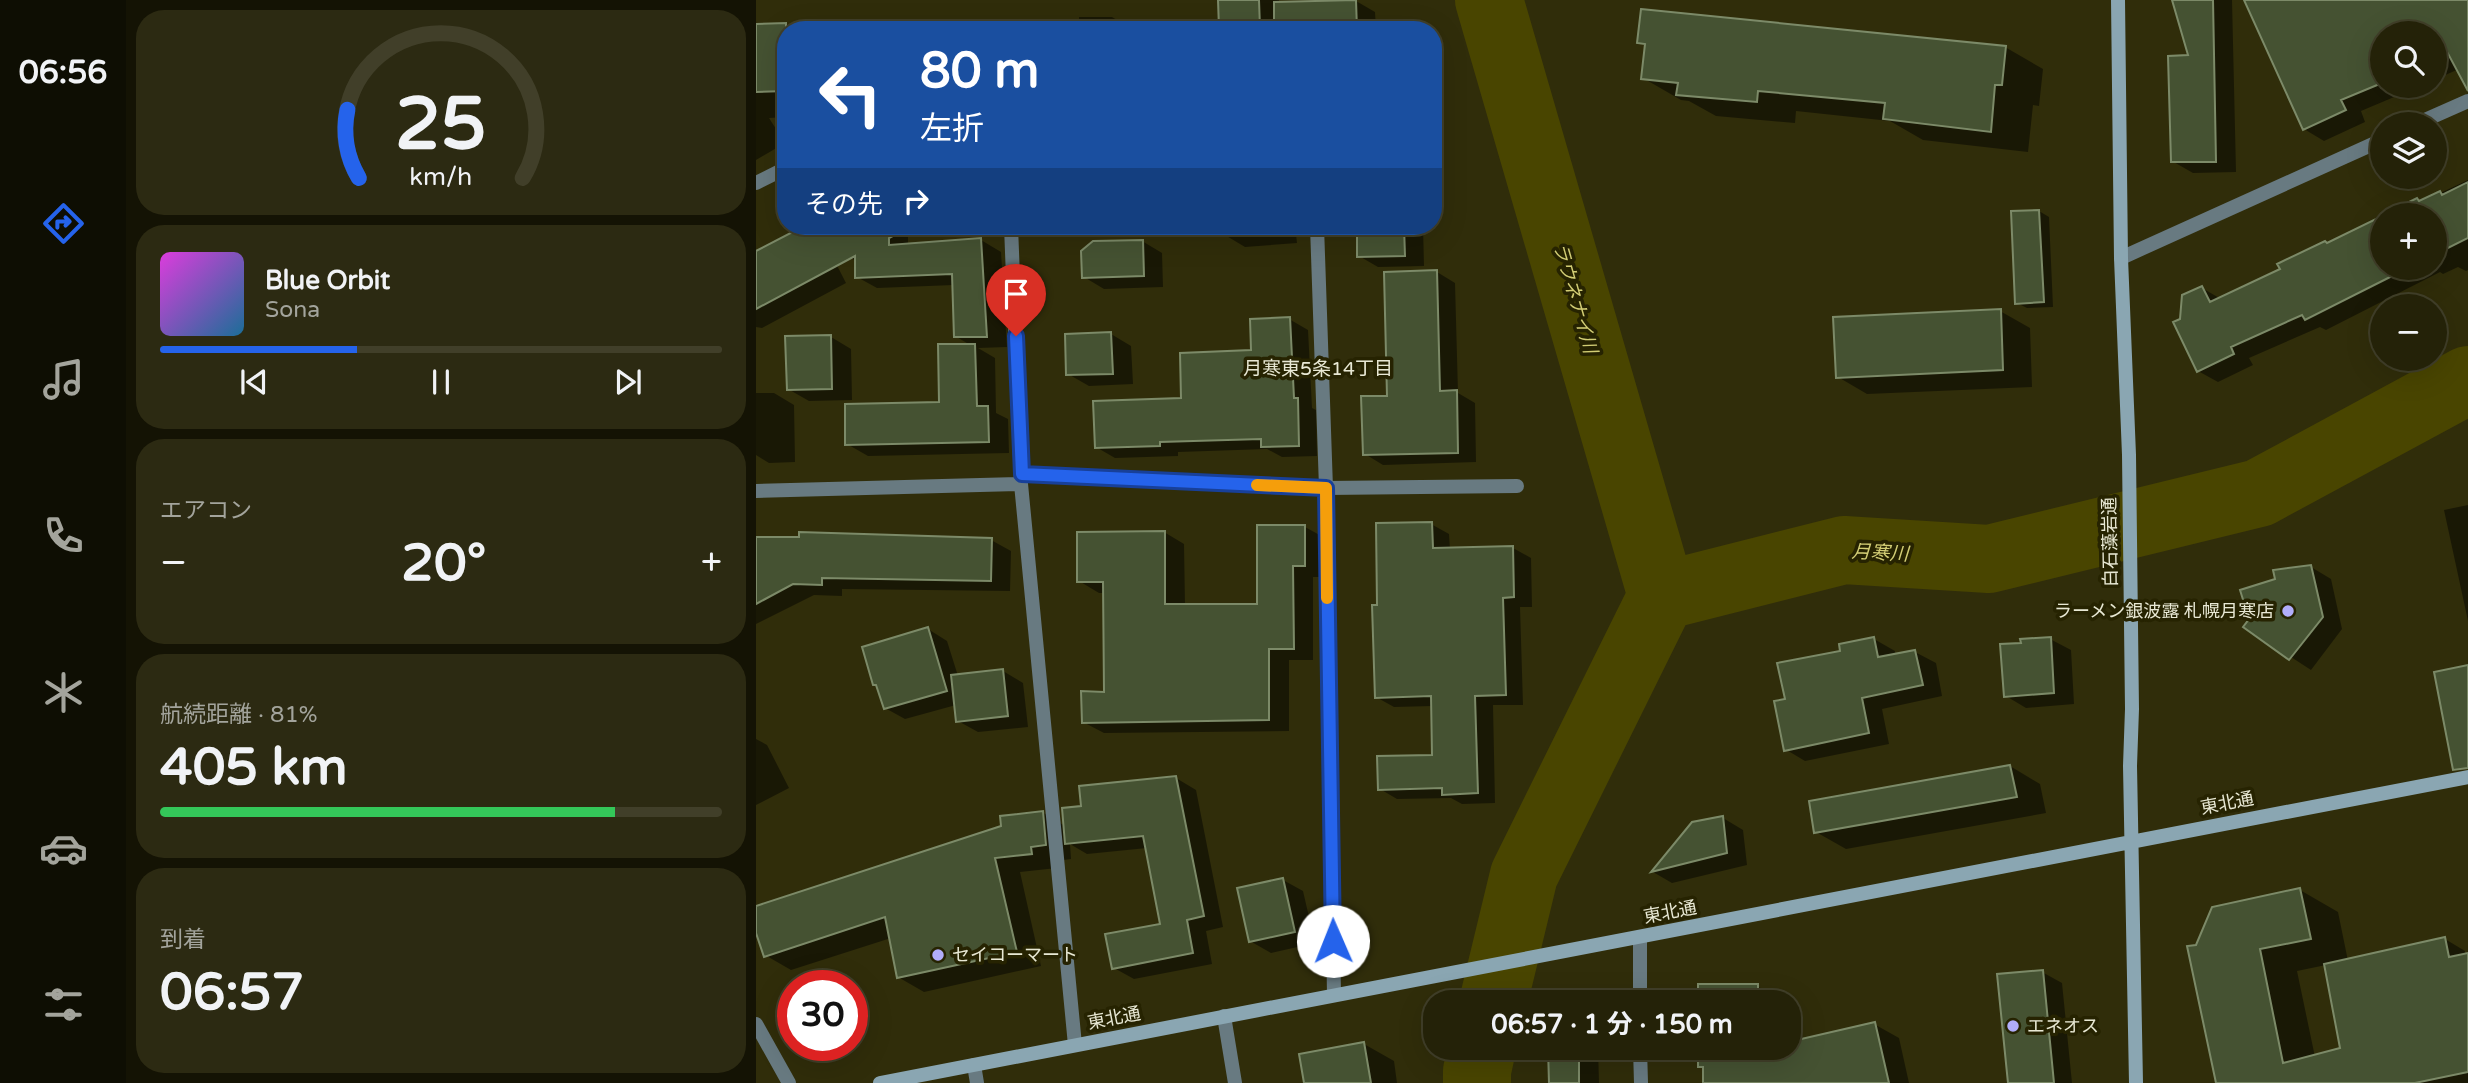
<!DOCTYPE html>
<html lang="ja">
<head>
<meta charset="utf-8">
<style>
  :root { --surface:#242208; --page:#2c2a12; --text:#f1f3f6; --muted:#a3a49c; --line:#413f29; --accent:#2563eb }
  body { margin:0; font-family:"Varela Round","Noto Sans JP",sans-serif; background:var(--page); color:var(--text); height:100vh; display:flex; flex-direction:column; font-size:26px; white-space:nowrap }
  * { box-sizing:border-box; margin:0 }
  p { font-size:23px; color:var(--muted) }
  .icon { flex:none; width:38px; height:38px; fill:none; stroke:currentColor; stroke-width:2; stroke-linecap:round; stroke-linejoin:round }
  .map { position:relative; flex:1; overflow:hidden }
  .sheet { display:flex; flex-direction:column; gap:10px; padding:10px; background:#141304; width:630px }
  .sheet>* { flex:none }
  .top-card { position:absolute; left:21px; top:21px; width:665px; height:214px; border-radius:28px; box-shadow:0 7px 28px #0002,0 0 0 2px var(--line); background:#1a4fa0; color:#fff; overflow:hidden }
  .tools { position:absolute; left:1614px; top:21px; display:grid; gap:14px }
  .tools a { display:grid; place-items:center; width:77px; height:77px; border-radius:50%; background:var(--surface); box-shadow:0 7px 28px #0002,0 0 0 2px var(--line); font-size:35px }
  .speed { position:absolute; left:21px; top:970px; display:flex; gap:14px; font-size:35px; font-weight:700; text-align:center }
  .speed>* { display:grid; place-content:center; width:91px; height:91px; border-radius:50%; background:var(--surface); box-shadow:0 7px 28px #0002,0 0 0 2px var(--line); line-height:1 }
  .speed .limit { border:10px solid #d22; background:#fff; color:#111 }
  .pin { position:absolute; display:grid; place-items:center; width:60px; height:60px; color:#fff; margin:-72px -30px; border-radius:50% 50% 50% 0; rotate:-45deg; box-shadow:0 0 7px #0007 }
  .pin .icon { rotate:45deg }
  .me { position:absolute; width:77px; margin:-38px; rotate:359deg; stroke-linejoin:round; filter:drop-shadow(0 0 5px #0008) }
  .turn { display:flex; align-items:center; gap:24px; height:147px; padding:0 28px; font-size:32px }
  .turn .icon { width:91px; height:91px; stroke-width:2.5 }
  .turn b { display:block; font-size:49px; line-height:60px }
  .then { display:flex; align-items:center; height:66px; padding:0 28px; background:#0003; gap:14px; font-size:26px }
  .big { font-size:52px; font-weight:700; line-height:1.1 }
  .sheet .tile { flex:1; display:flex; flex-direction:column; justify-content:center; gap:10px; min-width:0; padding:0 24px; border-radius:28px; background:var(--page) }
  .sheet .dial { align-items:center; gap:0 }
  .dial svg { height:182px; overflow:visible; fill:none; stroke:var(--line); stroke-width:7; stroke-linecap:round; text-anchor:middle }
  .dial text { fill:var(--text); stroke:none }
  .song { display:flex; align-items:center; gap:21px }
  .cover { width:84px; height:84px; border-radius:10px; background:linear-gradient(135deg,hsl(300 70% 55%),hsl(200 70% 35%)) }
  .played { height:7px; border-radius:4px; background:linear-gradient(90deg,var(--accent) 35%,var(--line) 35%) }
  .keys { display:flex; justify-content:space-around; direction:ltr }
  .heat { display:flex; justify-content:space-between; align-items:center; font-size:38px; direction:ltr }
  .charge { height:10px; border-radius:5px; background:linear-gradient(90deg,#34c759 81%,var(--line) 0) }
  .trip { position:absolute; left:667px; top:990px; width:378px; height:70px; border-radius:28px; background:var(--surface); box-shadow:0 7px 28px #0002,0 0 0 2px var(--line); font-weight:700; line-height:70px; text-align:center }
  main { display:flex; flex:1; min-height:0 }
  .tab-bar { display:flex; flex-direction:column; width:126px; justify-content:space-around; align-items:center; background:#0e0e03; color:var(--muted) }
  .tab-bar .icon { width:49px; height:49px }
  .tab-bar .active { color:var(--accent) }
  .tab-bar b { font-size:32px; color:var(--text) }
  .map>svg:first-child { display:block }
  .shadow { fill:#0007; fill-rule:evenodd }
  .lines { fill:none; stroke-linecap:round; stroke-linejoin:round }
  .river { stroke:#494500; stroke-width:68 }
  .building { fill:#455232; stroke:#7c8a68; stroke-width:2 }
  .street { stroke:#687a81; stroke-width:14 }
  .secondary { stroke:#8aa6b2; stroke-width:14 }
  .route-casing { stroke:#184099; stroke-width:18 }
  .route { stroke:#2563eb; stroke-width:12 }
  .slow { stroke:#f59e0b; stroke-width:12 }
  .poi-dot { fill:#b1adfa; stroke:#262301; stroke-width:2.5 }
  .labels { text-anchor:middle; dominant-baseline:central; stroke-width:7; stroke-linejoin:round; paint-order:stroke }
  .street-label { font-size:18px; fill:#e8e8d4; stroke:#262301 }
  .poi-label { font-size:18px; fill:#e8e8d4; stroke:#262301; text-anchor:start }
  .water-label { font-size:19px; font-style:italic; fill:#d2cd74; stroke:#262301 }
  .neighbourhood-label { font-size:19px; fill:#e8e8d4; stroke:#262301 }
</style>
</head>
<body>
<main>
<nav class="tab-bar">
<b>06:56</b>
<svg class="icon active" aria-label="directions" viewBox="0 0 24 24"><path d="M12 3l9 9-9 9-9-9zM9 14v-3h6M13 9l2 2-2 2"/></svg>
<svg class="icon" aria-label="music" viewBox="0 0 24 24"><path d="M9 18V5l10-2v13"/><circle cx="6" cy="18" r="3"/><circle cx="16" cy="16" r="3"/></svg>
<svg class="icon" aria-label="phone" viewBox="0 0 24 24"><path d="M5 4h4l2 5-3 2q2 4 5 5l2-3 5 2v4C11 20 4 13 5 4z"/></svg>
<svg class="icon" aria-label="climate" viewBox="0 0 24 24"><path d="M12 3v18M4 7l16 10M4 17L20 7"/></svg>
<svg class="icon" aria-label="car" viewBox="0 0 24 24"><path d="M5 17H2v-5l4-1 3-4h7l3 4 3 1v5h-3M9 17h6M6 11h13"/><circle cx="7" cy="17" r="2"/><circle cx="17" cy="17" r="2"/></svg>
<svg class="icon" aria-label="filters" viewBox="0 0 24 24"><path d="M4 7h16M4 17h16"/><circle cx="9" cy="7" r="2"/><circle cx="15" cy="17" r="2"/></svg>
</nav>
<section class="sheet">
<div class="tile dial"><svg viewBox="0 0 100 80">
<path d="M14 69A42 42 0 1 1 86 69"/>
<path d="M14 69A42 42 0 0 1 9 39" stroke="#2563eb"/>
<text x="50" y="56" font-size="32" font-weight="700">25</text>
<text x="50" y="72" font-size="11">km/h</text>
</svg></div>
<div class="tile">
<div class="song"><i class="cover"></i><div><b>Blue Orbit</b><p>Sona</p></div></div>
<div class="played"></div>
<div class="keys"><svg class="icon" aria-label="previous" viewBox="0 0 24 24"><path d="M18 5L8 12l10 7zM5 5v14"/></svg><svg class="icon" aria-label="pause" viewBox="0 0 24 24"><path d="M8 5v14M16 5v14"/></svg><svg class="icon" aria-label="next" viewBox="0 0 24 24"><path d="M6 5l10 7-10 7zM19 5v14"/></svg></div>
</div>
<div class="tile"><p>エアコン</p>
<div class="heat"><a>−</a><b class="big">20°</b><a>+</a></div>
</div>
<div class="tile"><p>航続距離 · 81%</p><b class="big">405 km</b><div class="charge"></div></div>
<div class="tile"><p>到着</p><b class="big">06:57</b></div>
</section>
<div class="map">
<svg width="1712" height="1083" viewBox="0 0 1712 1083">
  <rect width="100%" height="100%" fill="#302d0a"/>
  <path class="shadow" d="M464,0H523V3L600,1L619,12L620,30H467L464,28Z
    M1418,0H1476L1480,172L1437,173L1416,161L1435,57Z
    M1490,0H1712V65L1678,80V33H1626V86H1664L1605,111L1609,122L1568,141L1548,129Z
    M323,17H356L377,30H323Z
    M77,23L88,30H30V117L13,118L29,143L0,160V26Z
    M883,42L1249,47L1287,69L1283,106L1277,105L1272,152L1167,140L1134,121L1040,111L1039,123L960,116L933,101L925,100L887,78L890,46Z
    M1712,180V270L1710,271L1702,267L1687,274L1684,272L1570,330L1564,327L1493,358L1497,365L1462,382L1442,371L1425,320L1446,288L1465,299L1626,268H1678V215H1631L1661,200L1665,202Z
    M1283,211L1293,217L1297,307L1271,308L1261,303Z
    M95,226H143L152,231V245L225,240L245,252L251,347L222,348L239,358L240,413L252,419L253,453L112,456L91,444L185,404L216,346L199,336L198,285L121,288L101,277L100,261L95,258Z
    M468,226H539L541,243L489,247L469,235Z
    M602,226H667L668,266L622,267L603,256Z
    M68,240L90,283L6,328L0,327V253Z
    M386,241L406,253L407,287L348,289L328,277Z
    M681,272L699,283L702,393L719,403L720,462L627,465L609,454Z
    M1244,311L1274,328L1276,387L1111,394L1082,377Z
    M533,319L552,330L556,408L560,410L561,456L526,457L511,449L422,452V456L359,458L340,447L427,400L497,352Z
    M355,334L375,346L377,384L333,386L312,374Z
    M75,337L95,349L96,400L53,401L32,389Z
    M0,393H18L38,405L39,462L13,463L0,455Z
    M1712,505V621L1688,510Z
    M675,524L693,534L694,550L757,548L775,558L776,607H764L767,705H737L739,803L706,804L695,798L641,799L624,789L678,756L677,706L638,707L620,697L623,607Z
    M549,527L569,538V577H557V660H533V731L348,733L327,722L350,693L349,593H343L323,581L408,532L428,544L429,606L503,605Z
    M0,538L235,540L255,551L254,591L86,589V596L58,595L0,624Z
    M1555,567L1575,579L1586,629L1555,670L1489,627Z
    M172,629L191,641L202,676L247,671L267,683L272,727L222,732L202,721L200,705L149,719L129,708Z
    M1118,639L1139,651V656L1159,652L1180,663L1186,696L1126,709L1133,744L1049,761L1029,749L1031,700L1086,652Z
    M1294,639L1315,650L1318,704L1270,708L1250,696Z
    M0,739L11,745L33,788L0,805Z
    M1254,766L1284,784L1290,813L1090,849L1060,832Z
    M420,778L440,790L467,927L450,931L456,964L378,979L358,968L406,925L391,848L331,854L314,844L315,859L300,861L301,868L264,872L285,966L168,992L142,977L135,938L35,970L9,955L0,927V907L286,812L309,826L327,808Z
    M967,818L987,830L991,865L916,883L897,872L936,824Z
    M527,880L547,891L559,943L515,953L494,941Z
    M1544,890L1582,912L1592,961L1689,939L1709,951V955H1712V1083H1461L1441,946ZM1570,965L1586,1049L1559,1057L1541,971Z
    M1286,972L1306,983L1316,1083H1254Z
    M1001,986L1026,1000V1003H944Z
    M1118,1024L1143,1038L1153,1083H948L949,1069L943,1066L1032,1048Z
    M608,1044L638,1061L641,1083H550Z
    M794,1048H842L843,1083H795Z"/>
  <g class="lines">
    <path class="river" d="M733,0L906,596
      M737,1003L768,875L906,596L1088,550L1233,559L1503,493L1712,380
      M721,1083V1071L726,1048"/>
  </g>
  <path class="building" d="M462,0H503L504,28L463,29Z
    M600,0L601,30H518V2Z
    M1416,0H1457L1460,162H1415L1412,56L1432,55Z
    M1488,0H1712V91L1681,33H1626V83L1585,100L1590,110L1547,130Z
    M885,9L1250,46L1246,85H1239L1235,132L1127,119L1129,103L1002,91L1001,102L920,95L922,83L885,79L889,44L881,43Z
    M30,23V91L0,92V24Z
    M1712,182V238L1678,255V215H1627L1661,198L1663,201L1684,191L1686,195Z
    M1283,210L1288,302L1259,304L1255,211Z
    M1626,216V268H1652L1549,320L1546,315L1475,347L1478,354L1441,372L1417,322L1424,319L1426,295L1446,286L1454,302L1524,269L1521,264L1569,241L1571,243Z
    M48,226H155L133,238V245L225,238L231,337H198L196,274L99,278V256L0,309V251Z
    M601,226H648L649,256L601,257Z
    M387,240L388,276L326,278L325,251L337,241Z
    M681,270L684,391L701,390L702,453L607,455L605,396H631L628,272Z
    M1245,309L1247,370L1080,378L1077,317Z
    M534,317L538,398H542L543,446L505,447V439L404,442V446L339,448L337,401L425,398L424,353L495,350L494,319Z
    M355,332L357,374L310,375L309,334Z
    M75,335L76,389L31,390L29,336Z
    M182,344H219L221,406H232L233,442L89,445V404L183,402Z
    M676,522L677,548L757,546L758,597L747,598L750,695L719,696L722,793L686,795V788L622,790L621,756L676,755L675,696L619,698L616,605H621L620,523Z
    M501,525H549V566H537L538,649H513V720L326,723L325,691L348,692L347,582H321V532L409,531V604H501Z
    M43,532L236,538L235,581L66,578V585L37,584L0,604V537H43Z
    M1555,565L1567,617L1533,660L1487,627L1493,619L1484,590L1519,579L1517,570Z
    M172,627L191,691L128,709L120,685H117L106,647Z
    M1118,637L1122,657L1159,650L1167,685L1106,698L1113,733L1028,751L1018,701L1029,699L1021,663L1084,651L1083,644Z
    M1295,637L1298,693L1248,697L1244,644L1265,643L1264,639Z
    M1712,665V768L1697,770L1678,672Z
    M247,669L252,716L200,722L195,675Z
    M1254,765L1261,797L1058,833L1053,801Z
    M420,776L448,916L431,920L437,953L356,969L349,934L404,924L387,836L309,844L306,808L325,806L323,786Z
    M287,811L290,845L275,847L276,854L239,858L261,952L141,978L129,917L8,957L0,933V906L245,826L244,816Z
    M967,816L971,853L895,872L936,822Z
    M527,878L539,932L493,942L481,888Z
    M1544,888L1555,939L1504,949L1527,1063L1584,1048L1568,964L1689,937L1693,957L1712,953V1072L1659,1083H1460L1431,946L1440,945L1456,907Z
    M1287,970L1298,1083H1252L1241,974Z
    M942,984H1002V1003H942Z
    M1119,1022L1133,1083H947V1067H942V1048H1032V1042Z
    M608,1042L615,1083H548L543,1054Z
    M792,1048H823V1083H793Z"/>
  <g class="lines">
    <path class="street" d="M1660,124L1712,101
      M0,183L30,168
      M255,226L265,484L319,1045
      M561,226L570,488L578,995
      M1365,258L1626,140
      M266,474L570,488L761,486
      M0,491L265,484
      M884,937V1003
      M468,1016L479,1083
      M0,1024L33,1083
      M884,1048L885,1083
      M218,1065L221,1083"/>
    <path class="secondary" d="M1362,0L1365,258L1373,455L1376,709L1374,766L1380,1083
      M124,1083L1712,777"/>
  </g>
  <g class="lines">
    <defs>
      <path id="route" d="M260,336L266,474L570,488L577,941"/>
    </defs>
    <use href="#route" class="route-casing"/>
    <use href="#route" class="route"/>
    <path class="slow" d="M501,485L570,488L571,598"/>
  </g>
  <g class="poi-dot">
    <circle cx="1532" cy="611" r="7"/>
    <circle cx="182" cy="955" r="7"/>
    <circle cx="1257" cy="1026" r="7"/>
  </g>
  <g class="labels">
    <g class="street-label">
      <text transform="translate(1354 542) rotate(-91)">白石藻岩通</text>
      <text transform="translate(1471 803) rotate(-11)">東北通</text>
      <text transform="translate(914 912) rotate(-11)">東北通</text>
      <text transform="translate(358 1018) rotate(-11)">東北通</text>
    </g>
    <g class="poi-label">
      <text x="1518" y="611" text-anchor="end">ラーメン銀波露 札幌月寒店</text>
      <text x="196" y="955">セイコーマート</text>
      <text x="1271" y="1026">エネオス</text>
    </g>
    <g class="water-label">
      <text transform="translate(819 298) rotate(74)">ラウネナイ川</text>
      <text transform="translate(1124 553) rotate(3)">月寒川</text>
    </g>
    <g class="neighbourhood-label">
      <text x="562" y="369">月寒東5条14丁目</text>
    </g>
  </g>
</svg>
<div class="tools">
<a><svg class="icon" aria-label="search" viewBox="0 0 24 24"><circle cx="10" cy="10" r="6"/><path d="M15 15l6 6"/></svg></a>
<a><svg class="icon" aria-label="layers" viewBox="0 0 24 24"><path d="M12 4l9 5-9 5-9-5zM3 14l9 5 9-5"/></svg></a>
<a>+</a>
<a>−</a>
</div>
<div class="speed"><div class="limit">30</div></div>
<div class="pin" style="left:260px;top:336px;background:#d93025"><svg class="icon" aria-label="arrive" viewBox="0 0 24 24"><path d="M6 21V4h12l-3 4 3 4H6"/></svg></div>
<svg class="me" style="left:577px;top:941px" viewBox="-20 -20 40 40"><circle r="19" fill="#fff"/><path d="M0-13L10 11 0 6-10 11z" fill="#2563eb"/></svg>
<div class="trip">06:57 · 1 分 · 150 m</div>
<div class="top-card">
<div class="turn"><svg class="icon" aria-label="left" viewBox="0 0 24 24"><path d="M17 20v-9H6M10 6l-5 5 5 5"/></svg><div><b>80 m</b>左折</div></div>
<div class="then">その先<svg class="icon" aria-label="right" viewBox="0 0 24 24"><path d="M7 20v-9h11M14 6l5 5-5 5"/></svg></div>
</div>
</div>
</main>
</body>
</html>
